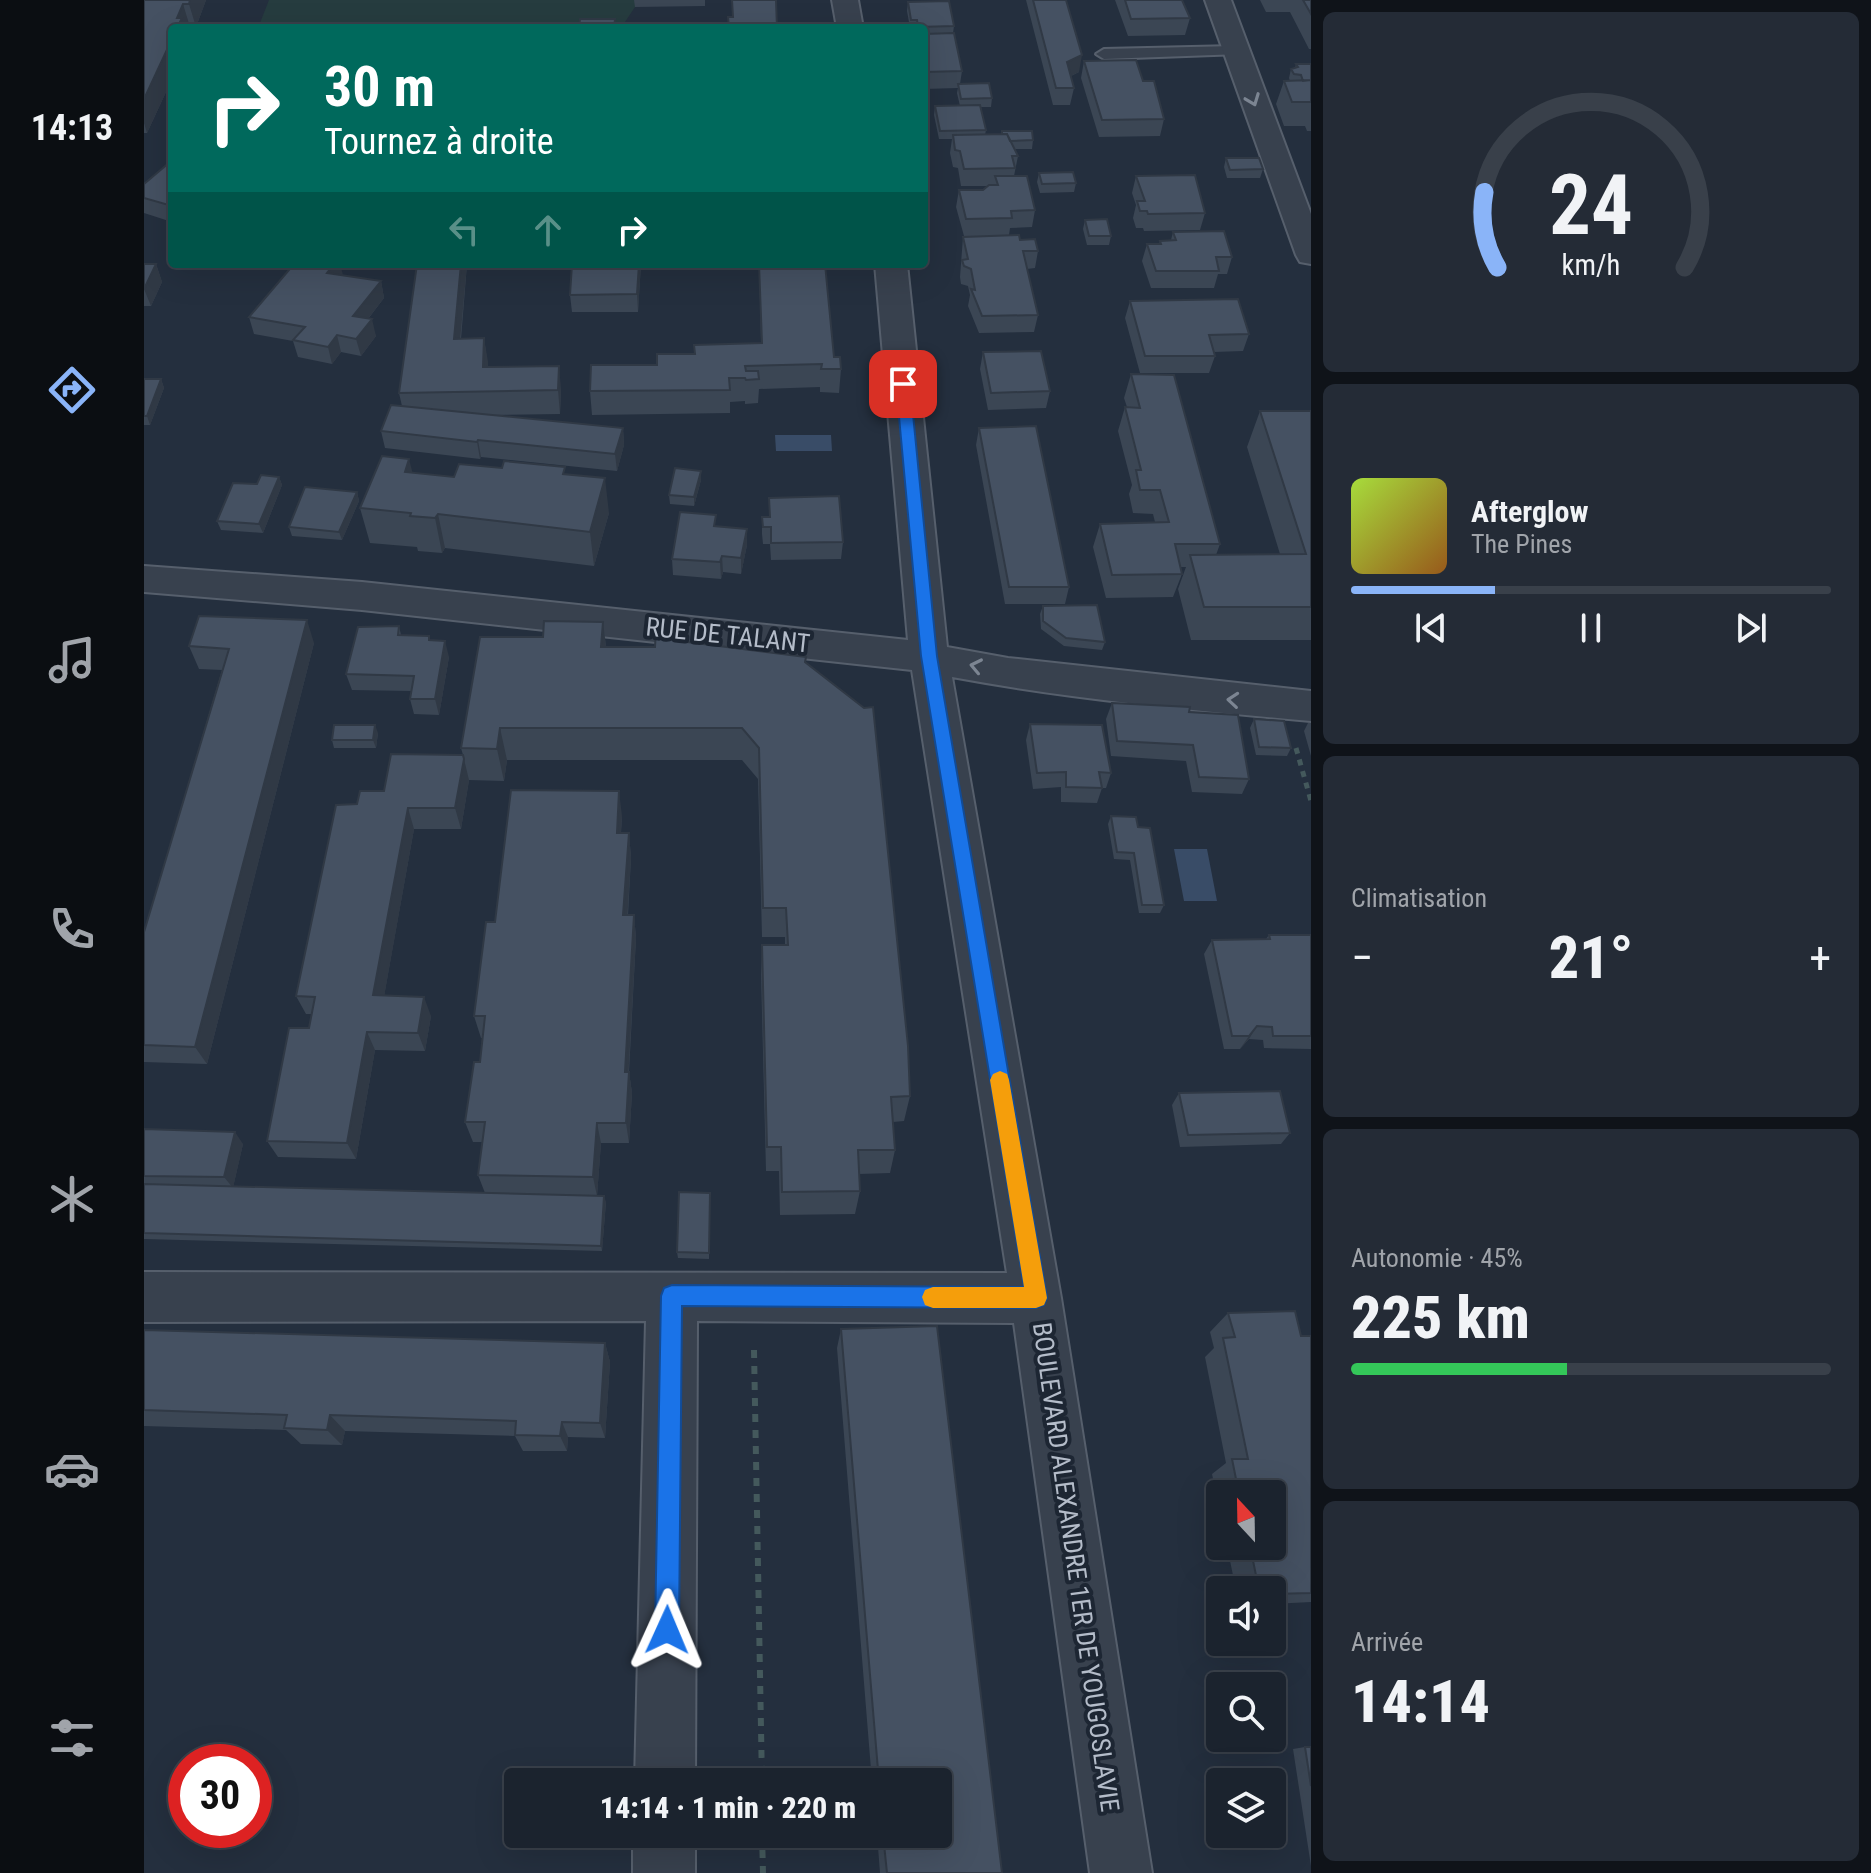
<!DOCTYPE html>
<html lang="fr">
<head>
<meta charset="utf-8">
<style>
  :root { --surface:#1b232e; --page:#242b36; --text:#f1f3f6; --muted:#a0a4aa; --line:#39404a; --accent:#8ab4f8 }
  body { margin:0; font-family:"Roboto Condensed",sans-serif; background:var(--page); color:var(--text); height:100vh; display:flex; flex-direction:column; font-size:30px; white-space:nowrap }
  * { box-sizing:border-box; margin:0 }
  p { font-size:26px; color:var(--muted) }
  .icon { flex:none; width:44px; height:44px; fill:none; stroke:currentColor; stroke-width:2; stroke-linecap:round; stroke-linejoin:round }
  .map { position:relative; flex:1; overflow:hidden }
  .panel { display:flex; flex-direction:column; gap:12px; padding:12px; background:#0f1319; width:560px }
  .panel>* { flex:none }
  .top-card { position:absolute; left:24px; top:24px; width:760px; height:244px; border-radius:8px; box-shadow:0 8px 32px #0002,0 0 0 2px var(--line); background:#00695c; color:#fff; overflow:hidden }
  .needle { width:52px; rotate:338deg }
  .controls { position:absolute; left:1062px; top:1480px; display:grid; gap:16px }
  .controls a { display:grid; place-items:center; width:80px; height:80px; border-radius:8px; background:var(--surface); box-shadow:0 8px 32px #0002,0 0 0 2px var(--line); font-size:40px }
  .speed { position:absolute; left:24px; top:1744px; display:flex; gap:16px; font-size:40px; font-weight:700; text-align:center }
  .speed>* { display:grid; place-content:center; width:104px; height:104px; border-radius:50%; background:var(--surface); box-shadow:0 8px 32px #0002,0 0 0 2px var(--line); line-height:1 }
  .speed .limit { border:12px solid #d22; background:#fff; color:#111 }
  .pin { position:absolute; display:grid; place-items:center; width:68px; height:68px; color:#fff; margin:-34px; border-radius:16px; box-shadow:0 4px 12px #0006 }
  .me { position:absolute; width:88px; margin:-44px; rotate:1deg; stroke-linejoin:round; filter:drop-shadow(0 0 6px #0008) }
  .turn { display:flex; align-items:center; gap:28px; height:168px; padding:0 24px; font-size:36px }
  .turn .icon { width:104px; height:104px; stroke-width:2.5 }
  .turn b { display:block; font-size:56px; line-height:68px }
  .lanes { display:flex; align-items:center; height:76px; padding:0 24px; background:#0003; justify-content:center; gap:40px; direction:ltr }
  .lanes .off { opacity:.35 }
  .big { font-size:60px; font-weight:800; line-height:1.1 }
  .panel .widget { flex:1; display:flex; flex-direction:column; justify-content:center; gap:12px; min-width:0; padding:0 28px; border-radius:12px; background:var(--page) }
  .panel .dial { align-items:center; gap:0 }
  .dial svg { height:208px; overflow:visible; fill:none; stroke:var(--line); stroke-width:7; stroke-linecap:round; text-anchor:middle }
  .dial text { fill:var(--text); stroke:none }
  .song { display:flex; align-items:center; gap:24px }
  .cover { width:96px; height:96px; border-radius:12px; background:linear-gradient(135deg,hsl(80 70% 55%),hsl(30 70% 35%)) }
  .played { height:8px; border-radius:4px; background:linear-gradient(90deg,var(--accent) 30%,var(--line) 30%) }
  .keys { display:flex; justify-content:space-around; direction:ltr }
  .heat { display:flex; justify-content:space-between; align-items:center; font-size:44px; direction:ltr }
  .charge { height:12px; border-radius:6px; background:linear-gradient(90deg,#34c759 45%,var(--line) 0) }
  .trip { position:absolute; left:360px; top:1768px; width:448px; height:80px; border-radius:8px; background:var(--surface); box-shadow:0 8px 32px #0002,0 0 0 2px var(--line); font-weight:800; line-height:80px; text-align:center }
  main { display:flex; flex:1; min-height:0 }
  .tab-bar { display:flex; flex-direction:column; width:144px; justify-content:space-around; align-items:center; background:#0b0e12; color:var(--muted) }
  .tab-bar .icon { width:56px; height:56px }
  .tab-bar .selected { color:var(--accent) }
  .tab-bar b { font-size:36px; color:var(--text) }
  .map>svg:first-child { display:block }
  .green { fill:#263c3f }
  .water { fill:#394c67 }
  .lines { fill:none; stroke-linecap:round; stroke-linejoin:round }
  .service-casing { stroke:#565f6c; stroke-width:4 }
  .minor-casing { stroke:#565f6c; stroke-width:4 }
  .path-far1 { stroke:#44595c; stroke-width:5; stroke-dasharray:6 6; stroke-linecap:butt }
  .path { stroke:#44595c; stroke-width:6; stroke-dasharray:8 8; stroke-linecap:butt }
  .service { fill:#38414e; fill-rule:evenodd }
  .minor { fill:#38414e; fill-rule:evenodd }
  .wall { fill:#3b4654 }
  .shaded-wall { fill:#303945 }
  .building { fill:#455162; stroke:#303945; stroke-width:2 }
  .oneway { stroke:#7c8592 }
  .route { fill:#1a73e8; stroke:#114b97; stroke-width:2 }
  .slow { fill:#f59e0b }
  .labels { text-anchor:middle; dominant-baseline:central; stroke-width:8; stroke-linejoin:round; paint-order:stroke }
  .street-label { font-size:26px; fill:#b4bcc9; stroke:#1d2633 }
</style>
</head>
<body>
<main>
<nav class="tab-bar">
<b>14:13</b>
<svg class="icon selected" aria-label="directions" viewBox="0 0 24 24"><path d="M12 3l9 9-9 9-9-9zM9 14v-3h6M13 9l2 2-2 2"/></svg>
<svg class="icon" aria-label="music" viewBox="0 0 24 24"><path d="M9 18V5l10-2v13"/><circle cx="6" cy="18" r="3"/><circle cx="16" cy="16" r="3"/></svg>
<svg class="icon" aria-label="phone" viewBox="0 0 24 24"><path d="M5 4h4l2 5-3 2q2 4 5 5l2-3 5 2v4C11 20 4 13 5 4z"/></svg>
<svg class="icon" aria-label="climate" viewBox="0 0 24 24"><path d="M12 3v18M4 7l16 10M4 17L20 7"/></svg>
<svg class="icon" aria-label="car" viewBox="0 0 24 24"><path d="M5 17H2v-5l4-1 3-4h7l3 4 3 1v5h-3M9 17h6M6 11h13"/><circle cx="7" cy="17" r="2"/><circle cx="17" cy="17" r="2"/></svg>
<svg class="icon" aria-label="filters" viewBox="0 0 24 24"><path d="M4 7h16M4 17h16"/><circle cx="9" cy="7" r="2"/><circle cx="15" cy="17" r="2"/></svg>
</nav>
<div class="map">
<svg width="1167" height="1873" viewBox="0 0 1167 1873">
  <rect width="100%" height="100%" fill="#242f3e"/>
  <path class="green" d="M125,0H491V7L477,28H114Z"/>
  <path class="water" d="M631,435H687L688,451H632Z
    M1030,849H1063L1073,901H1040Z"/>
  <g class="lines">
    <defs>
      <path id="service" d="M1091,46L1097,48V54L960,59L952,54L960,49Z"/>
      <path id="minor" d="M688,0H714L719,28H693Z
        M1061,0H1087L1167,214V264L1156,262L1152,255Z
        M731,264H763L803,647L864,658L1167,691V721C1047,710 926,699 808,677L917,1298L1008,1873H946L870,1323L553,1321L551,1782H491L502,1321L0,1322V1272L863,1273L768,670L218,610L0,592V566L218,582L764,640Z
        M489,1834H551V1873H489Z"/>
    </defs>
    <use href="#service" class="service-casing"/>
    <use href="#minor" class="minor-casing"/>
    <path class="path-far1" d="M1152,748L1167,801"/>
    <path class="path" d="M610,1350L618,1782
      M618,1834L619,1873"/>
    <use href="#service" class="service"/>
    <use href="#minor" class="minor"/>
  </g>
  <path class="wall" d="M0,0H62L52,27L28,28V79L3,133H0Z
    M490,0H561V6L491,7Z
    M882,0H922L935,72L927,76L930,88L926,105H909Z
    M971,0H1038L1046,18L1041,35L984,36Z
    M1116,0H1167V49H1165L1146,12H1122Z
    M764,2L810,26L809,33L818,71L816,84L848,98L847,107H837L842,130L841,135L857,134L858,131L889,140L888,149H871L874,156L870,176L891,210L888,227L866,228L865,235L876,240L894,251L891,268L883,269L894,315L890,332L835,333L824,306L826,295L824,286L817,284L816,277L819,237L851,236H820L812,207L815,190H839L844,186H817L814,168L809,167L806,153L808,139H795L790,115L791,106H816L813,93L814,88L780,89V28H766L763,11Z
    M940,61L999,81L1020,119L1016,136L955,137L937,78Z
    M1152,64H1167V131H1163L1161,126H1140L1132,104L1140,81H1146L1145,78L1147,69L1151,68Z
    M1082,158L1119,169L1116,178H1083L1080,167Z
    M28,162V222L0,213V184Z
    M895,173L932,183L930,192L896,193L893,182Z
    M992,176L1061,213L1056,230L1000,231L999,228H992L989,218L992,205L988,193Z
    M941,220L967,236L965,245H943L939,229Z
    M1029,232L1088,257L1083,274H1074L1070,288H1007L998,261L1003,244H1015L1016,241L1027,240Z
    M0,264H12L18,282L7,306H0Z
    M273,264H323L317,339L340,338L344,367L417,389L416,414L346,415L479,428L480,445L473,471L337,457L336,459L241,448L237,431L258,406L255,393Z
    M497,264L494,312H428L426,295Z
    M615,264L690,357L697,369L695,393L676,392V387L615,389L614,403L601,404V401L586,402V413L448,415L446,391L513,365L617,343Z
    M199,275L237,281L240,298L224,319L232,336L217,356L197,352L188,364L154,357L149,341L110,334L105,317Z
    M986,301L1105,334L1099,351L1070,352L1071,356L1065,373H996L981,318Z
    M839,352L906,391L902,408L844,410L836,369Z
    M987,374L1076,544L1072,555L1136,554L1103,447L1116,411H1167V640H1047L1034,589L1042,567H1036L1038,574L1029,597L962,598L949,547L956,524L1011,522L1009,514L989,513L985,494L988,485L974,431L981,407H983L980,398Z
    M0,379H17L20,388L6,425H0Z
    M835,428L925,587L921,604H861L832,445Z
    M269,473L310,477L422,474L465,513L450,566L301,548L298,553L274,551L273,547L226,543L216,508Z
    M135,477L138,485L119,533L77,530L73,521L113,484Z
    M557,480L550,506L526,504L525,495Z
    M213,492L215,501L198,540L148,536L145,527Z
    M625,498L699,542L697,559L627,560L626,544H619L618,534V517H625Z
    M572,526L603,545L597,574L579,572L577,579L529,575L528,559Z
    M899,606L961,642L958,650L920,646L897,629L896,614Z
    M459,622L462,647H511L544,642L662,663L766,1096L760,1121L749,1122L751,1150L746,1173L715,1174L716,1191L711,1214L636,1215L635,1171H622L617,974L618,945H641V937H618L614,779L598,760H363L360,781L325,780L317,829H270L240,996L287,1016L281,1051L231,1050L212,1159L134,1157L123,1141L165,1028L168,1014H162L152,996L213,804L319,755L317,748L399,637Z
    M255,626L257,635L286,641L305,657L295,715L270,714L266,699L267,691L208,690L202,674Z
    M170,643L63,1064L0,1062V932L78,670L55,669L45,646Z
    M968,703L1045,712L1105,779L1098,794L1048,792L1042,761L967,756L962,719Z
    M1110,719L1147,748L1143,756L1112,755L1106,728Z
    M1164,723H1167V756L1160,731Z
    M886,724L967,773L962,788H958L953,803L917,802V787L889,789L882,740Z
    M234,733L232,748H190L188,740Z
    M478,816L477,833H485L487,858L484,915H490L492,938L485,1072L488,1093L485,1143H457L453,1196L462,1202L458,1251L0,1239V1129L99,1144L89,1187L341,1193L334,1175L338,1142H329L321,1122L336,1062L338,1038H337L330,1016L351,922Z
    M967,816L1020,905L1016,913H995L986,860L970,859L964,824Z
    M1125,935H1167V1049L1120,1048L1119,1040L1105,1039L1096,1049H1080L1060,954L1068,940L1122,939Z
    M1035,1093L1146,1133L1137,1144L1036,1147L1028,1105Z
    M566,1193L565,1259L534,1258L533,1252Z
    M1084,1313L1157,1336H1167V1602L1128,1604V1590H1092L1083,1546H1128V1494H1076V1512L1068,1474L1082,1463L1061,1357L1070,1348L1066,1332Z
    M697,1329L858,1873H736L733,1834H794V1782H728L693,1348Z
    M0,1330L461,1343L466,1362L461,1438L424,1437L423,1451H379L371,1436L201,1431L198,1445L157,1444L142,1430L0,1426Z
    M1161,1747H1167V1866L1149,1749Z"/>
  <path class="shaded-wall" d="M46,0H62L52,27L45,4Z
    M39,4L46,27V28H33V18Z
    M28,39V79L3,133L0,123V99Z
    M938,55L935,72L920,79L923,62Z
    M12,264L18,282L7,306L0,289Z
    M190,264H196L199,275L183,273Z
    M317,264H323L314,363L310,339Z
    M495,264H497L494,312L493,294Z
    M237,281L240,298L213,333L209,316Z
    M228,319L232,336L217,356L212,339Z
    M193,335L197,352L188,364L184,347Z
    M340,338L344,362L343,390L339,367Z
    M415,366L417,389L416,414L414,390Z
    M17,379L20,388L6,425L3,416Z
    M479,428L480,445L473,471L471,454Z
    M334,440L337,457L336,459L333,442Z
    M265,459L274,494L261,472Z
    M557,471V480L550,506V497Z
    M135,477L138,485L119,533L115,524Z
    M461,478L465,513L450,566L446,532Z
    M213,492L215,501L198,540L195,532Z
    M294,514L301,548L298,553L291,518Z
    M603,529V545L597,574V558Z
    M578,556L579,572L577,579L576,562Z
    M163,620L170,643L63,1064L51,1047Z
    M459,622L463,655L457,647Z
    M301,641L305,657L295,715L291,699Z
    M231,725L234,733L232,748L229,740Z
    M356,728L363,760L360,781L353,749Z
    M320,759L325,780L317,829L311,808Z
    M475,791L478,816L475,858L473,833Z
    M264,808L270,829L237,1014L229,995Z
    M485,833L487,858L482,938L479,915Z
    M490,915L492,938L484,1081L485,1072L488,1093L485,1143L482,1123L481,1072Z
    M280,997L287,1016L281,1051L274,1033Z
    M1113,1026L1105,1039L1096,1049L1105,1036Z
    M223,1032L231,1050L212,1159L203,1143Z
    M453,1123L457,1143L453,1196L449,1177Z
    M91,1132L99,1144L89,1188L80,1177Z
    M460,1196L462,1202L458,1251L457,1246Z
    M461,1343L466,1362L461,1438L456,1423Z
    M186,1415L201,1431L198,1445L183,1430Z
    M418,1422L424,1437L423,1451L416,1436Z"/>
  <path class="building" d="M0,0H46L45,4H39L33,18H38L33,28H28V39L0,99Z
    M588,0H632L633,28H585L584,17H589Z
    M889,0H922L938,55L923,62L930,88H912Z
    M981,0H1038L1046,18L987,19Z
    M1159,0H1167V14Z
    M805,1L810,26L774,27L773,20H767L764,2Z
    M436,19H471L470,28H435Z
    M810,33L818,71L780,72V34Z
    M992,60L999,81H1010L1020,119L958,120L940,61Z
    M1152,64H1167V80L1159,81L1157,75L1150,74L1147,69L1154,67Z
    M1167,80V102H1148L1140,81Z
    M845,83L848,98L817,99L814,84Z
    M836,105L842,130L796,131L791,106Z
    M858,131H888L889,140L866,141L863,134H858Z
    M863,134L874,156H868L871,168L820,169L816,151L811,150L809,135Z
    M1082,158H1115L1119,169L1086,170Z
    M26,162H28V206L0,198V184Z
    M929,172L932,183L898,184L895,173Z
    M1051,175L1061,213L1004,214L1003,211H996L993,201H1001L992,176Z
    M851,176H883L891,210L867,211L868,218L822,219L815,190H839L845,185H854Z
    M963,219L967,236H945L941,220Z
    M1080,231L1088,257H1072L1075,271H1012L1003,244H1017L1016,241L1032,240L1029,232Z
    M875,235L876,240L891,239L894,251H879L894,315L838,316L827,289L831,290L827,269L820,266L818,260L824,259L819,237Z
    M0,264H12L0,289Z
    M150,264H190L183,273L237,281L209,316L228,319L212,339L193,335L184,347L149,340L161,327L105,317Z
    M273,264H317L310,339L340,338L339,367L415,366L414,390L255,393Z
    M428,264H495L493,294L426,295Z
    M615,264H681L690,357H696L697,369H677L678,364L601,366L602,371H614L615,379L602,380L601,378H585L586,390L446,391L447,365H513V354H551L550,345L618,343Z
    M1094,299L1105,334L1065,335L1071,356H1001L986,301Z
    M897,351L906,391L847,393L839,352Z
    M987,374L1030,375L1076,544H1031L1038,574L968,575L956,524L1025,522L1016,490H996L992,470H997L981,407L996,408Z
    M0,379H17L3,416H0Z
    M247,405L479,428L471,454L334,440L333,442L237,431Z
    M1116,411H1167V607H1060L1046,555L1162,554Z
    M892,426L925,587H865L835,428Z
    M238,456L265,459L261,472L310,477L315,464L358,468L360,461L421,467L419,474L461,478L446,532L294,514L291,518L266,516L267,513L216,508Z
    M531,468L557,471L550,497L525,495Z
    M117,475L135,477L115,524L73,521L89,483L113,484Z
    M161,487L213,492L195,532L145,527Z
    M695,496L699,542L627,543V527H619L618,517H626L625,498Z
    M536,512L572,515L570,526L603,529L597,558L578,556L576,562L528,559Z
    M953,605L961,642L922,638L899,621V606Z
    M55,616L163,620L51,1047L0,1045V932L85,649L45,646Z
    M400,621L459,622L457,647H511L512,629L544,633V642L662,657L661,662L720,708L729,707L764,1046L766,1096L747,1097L751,1150H714L716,1191L638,1192L637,1147H623L618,945H644L642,908H619L615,748L598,728H356L353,749L317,748L336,637H399Z
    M255,626L254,635L285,636V640L301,641L291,699H266L270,676L202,674L214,627Z
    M968,703L1046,707L1045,712L1094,715L1105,779L1055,777L1049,745L973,741Z
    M1110,719L1140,721L1147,748L1115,747Z
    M886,724L958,725L967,773L955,772L958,788L922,787V772L893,773Z
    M190,725H231L229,740H188Z
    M247,754L319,755L320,759L311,808H264L229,995L280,997L274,1033L223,1032L203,1143L123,1141L145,1028H165L171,997L152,996L192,805L213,804L216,791H240Z
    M367,790L475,791L473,833H485L479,915H490L481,1072H485L482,1123H453L449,1177L334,1175L341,1122H321L330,1062H336L341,1016H330L342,922H351Z
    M967,816L992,817L994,827L1006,828L1020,905H998L990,853L973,852Z
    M1125,935H1167V1036H1129L1128,1027L1113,1026L1105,1036H1088L1068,940L1126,939Z
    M1136,1091L1146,1133L1044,1135L1035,1093Z
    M0,1129L91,1132L80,1177L0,1176Z
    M0,1184L460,1196L457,1246L0,1233Z
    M535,1192L566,1193L565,1253L533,1252Z
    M1151,1311L1157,1336H1167V1593L1128,1594V1590H1115L1106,1546H1128V1494H1095L1088,1459H1104L1079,1338L1091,1337L1084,1313Z
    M793,1326L858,1873H743L739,1834H794V1782H735L697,1329Z
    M0,1330L461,1343L456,1423L418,1422L416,1436L371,1435L372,1421L186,1415L183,1430L140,1428L143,1415L0,1410Z
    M1161,1747H1167V1786Z"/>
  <defs><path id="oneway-chevron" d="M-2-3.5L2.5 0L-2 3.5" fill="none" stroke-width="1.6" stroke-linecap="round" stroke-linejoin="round" transform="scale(2)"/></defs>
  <g class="oneway">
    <use href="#oneway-chevron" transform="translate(1109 100) rotate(69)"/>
    <use href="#oneway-chevron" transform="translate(832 666) rotate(-168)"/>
    <use href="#oneway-chevron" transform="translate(1089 700) rotate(-175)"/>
  </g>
  <path class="route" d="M759,380L766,384L793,656L903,1298L900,1305L892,1308L538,1306L535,1630L532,1638L523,1642L515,1638L511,1630L517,1296L520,1288L528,1285L880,1287L777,656L752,384Z"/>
  <path class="slow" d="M856,1071L863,1074L865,1080L903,1298L900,1305L892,1308H789L781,1305L778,1297L781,1290L789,1287H880L846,1080L849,1074Z"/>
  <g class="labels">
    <g class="street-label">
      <text transform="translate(584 635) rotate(6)">RUE DE TALANT</text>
      <text transform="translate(932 1567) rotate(82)">BOULEVARD ALEXANDRE 1ER DE YOUGOSLAVIE</text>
    </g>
  </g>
</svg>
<div class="controls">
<a><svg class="needle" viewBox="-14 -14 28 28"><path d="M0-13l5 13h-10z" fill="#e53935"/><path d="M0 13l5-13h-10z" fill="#a0a4aa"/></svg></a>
<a><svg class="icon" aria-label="sound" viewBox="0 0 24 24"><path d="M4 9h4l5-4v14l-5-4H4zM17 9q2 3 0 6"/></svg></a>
<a><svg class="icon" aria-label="search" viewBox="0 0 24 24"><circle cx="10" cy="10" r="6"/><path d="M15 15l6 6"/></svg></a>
<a><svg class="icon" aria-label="layers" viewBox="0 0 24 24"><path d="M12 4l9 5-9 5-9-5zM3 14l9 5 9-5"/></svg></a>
</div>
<div class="speed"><div class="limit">30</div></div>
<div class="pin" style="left:759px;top:384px;background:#d93025"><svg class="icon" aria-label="arrive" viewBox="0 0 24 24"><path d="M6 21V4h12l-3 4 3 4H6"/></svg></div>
<svg class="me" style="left:523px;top:1630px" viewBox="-20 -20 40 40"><path d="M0-17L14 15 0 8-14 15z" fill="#1a73e8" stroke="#fff" stroke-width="4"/></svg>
<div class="trip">14:14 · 1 min · 220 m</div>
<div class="top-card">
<div class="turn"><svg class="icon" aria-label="right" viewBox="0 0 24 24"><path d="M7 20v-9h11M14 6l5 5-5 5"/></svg><div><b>30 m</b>Tournez à droite</div></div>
<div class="lanes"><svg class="icon off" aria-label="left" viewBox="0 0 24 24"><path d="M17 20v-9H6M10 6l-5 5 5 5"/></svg><svg class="icon off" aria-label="ahead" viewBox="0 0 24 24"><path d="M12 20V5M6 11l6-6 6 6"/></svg><svg class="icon" aria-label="right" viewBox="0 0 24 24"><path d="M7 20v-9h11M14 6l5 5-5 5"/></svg></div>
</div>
</div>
<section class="panel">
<div class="widget dial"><svg viewBox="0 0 100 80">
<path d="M14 69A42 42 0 1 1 86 69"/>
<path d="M14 69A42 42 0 0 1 9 40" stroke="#8ab4f8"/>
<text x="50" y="56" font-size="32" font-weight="700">24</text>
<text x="50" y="72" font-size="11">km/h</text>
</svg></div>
<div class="widget">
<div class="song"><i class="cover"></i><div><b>Afterglow</b><p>The Pines</p></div></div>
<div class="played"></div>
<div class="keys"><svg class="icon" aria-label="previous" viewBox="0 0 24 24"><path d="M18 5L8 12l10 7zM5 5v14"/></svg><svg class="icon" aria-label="pause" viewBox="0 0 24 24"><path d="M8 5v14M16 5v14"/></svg><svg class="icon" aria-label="next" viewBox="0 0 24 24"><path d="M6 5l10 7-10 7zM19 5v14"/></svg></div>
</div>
<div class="widget"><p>Climatisation</p>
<div class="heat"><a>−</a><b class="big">21°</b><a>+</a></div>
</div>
<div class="widget"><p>Autonomie · 45%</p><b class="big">225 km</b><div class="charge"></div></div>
<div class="widget"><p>Arrivée</p><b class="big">14:14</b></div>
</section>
</main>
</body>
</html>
